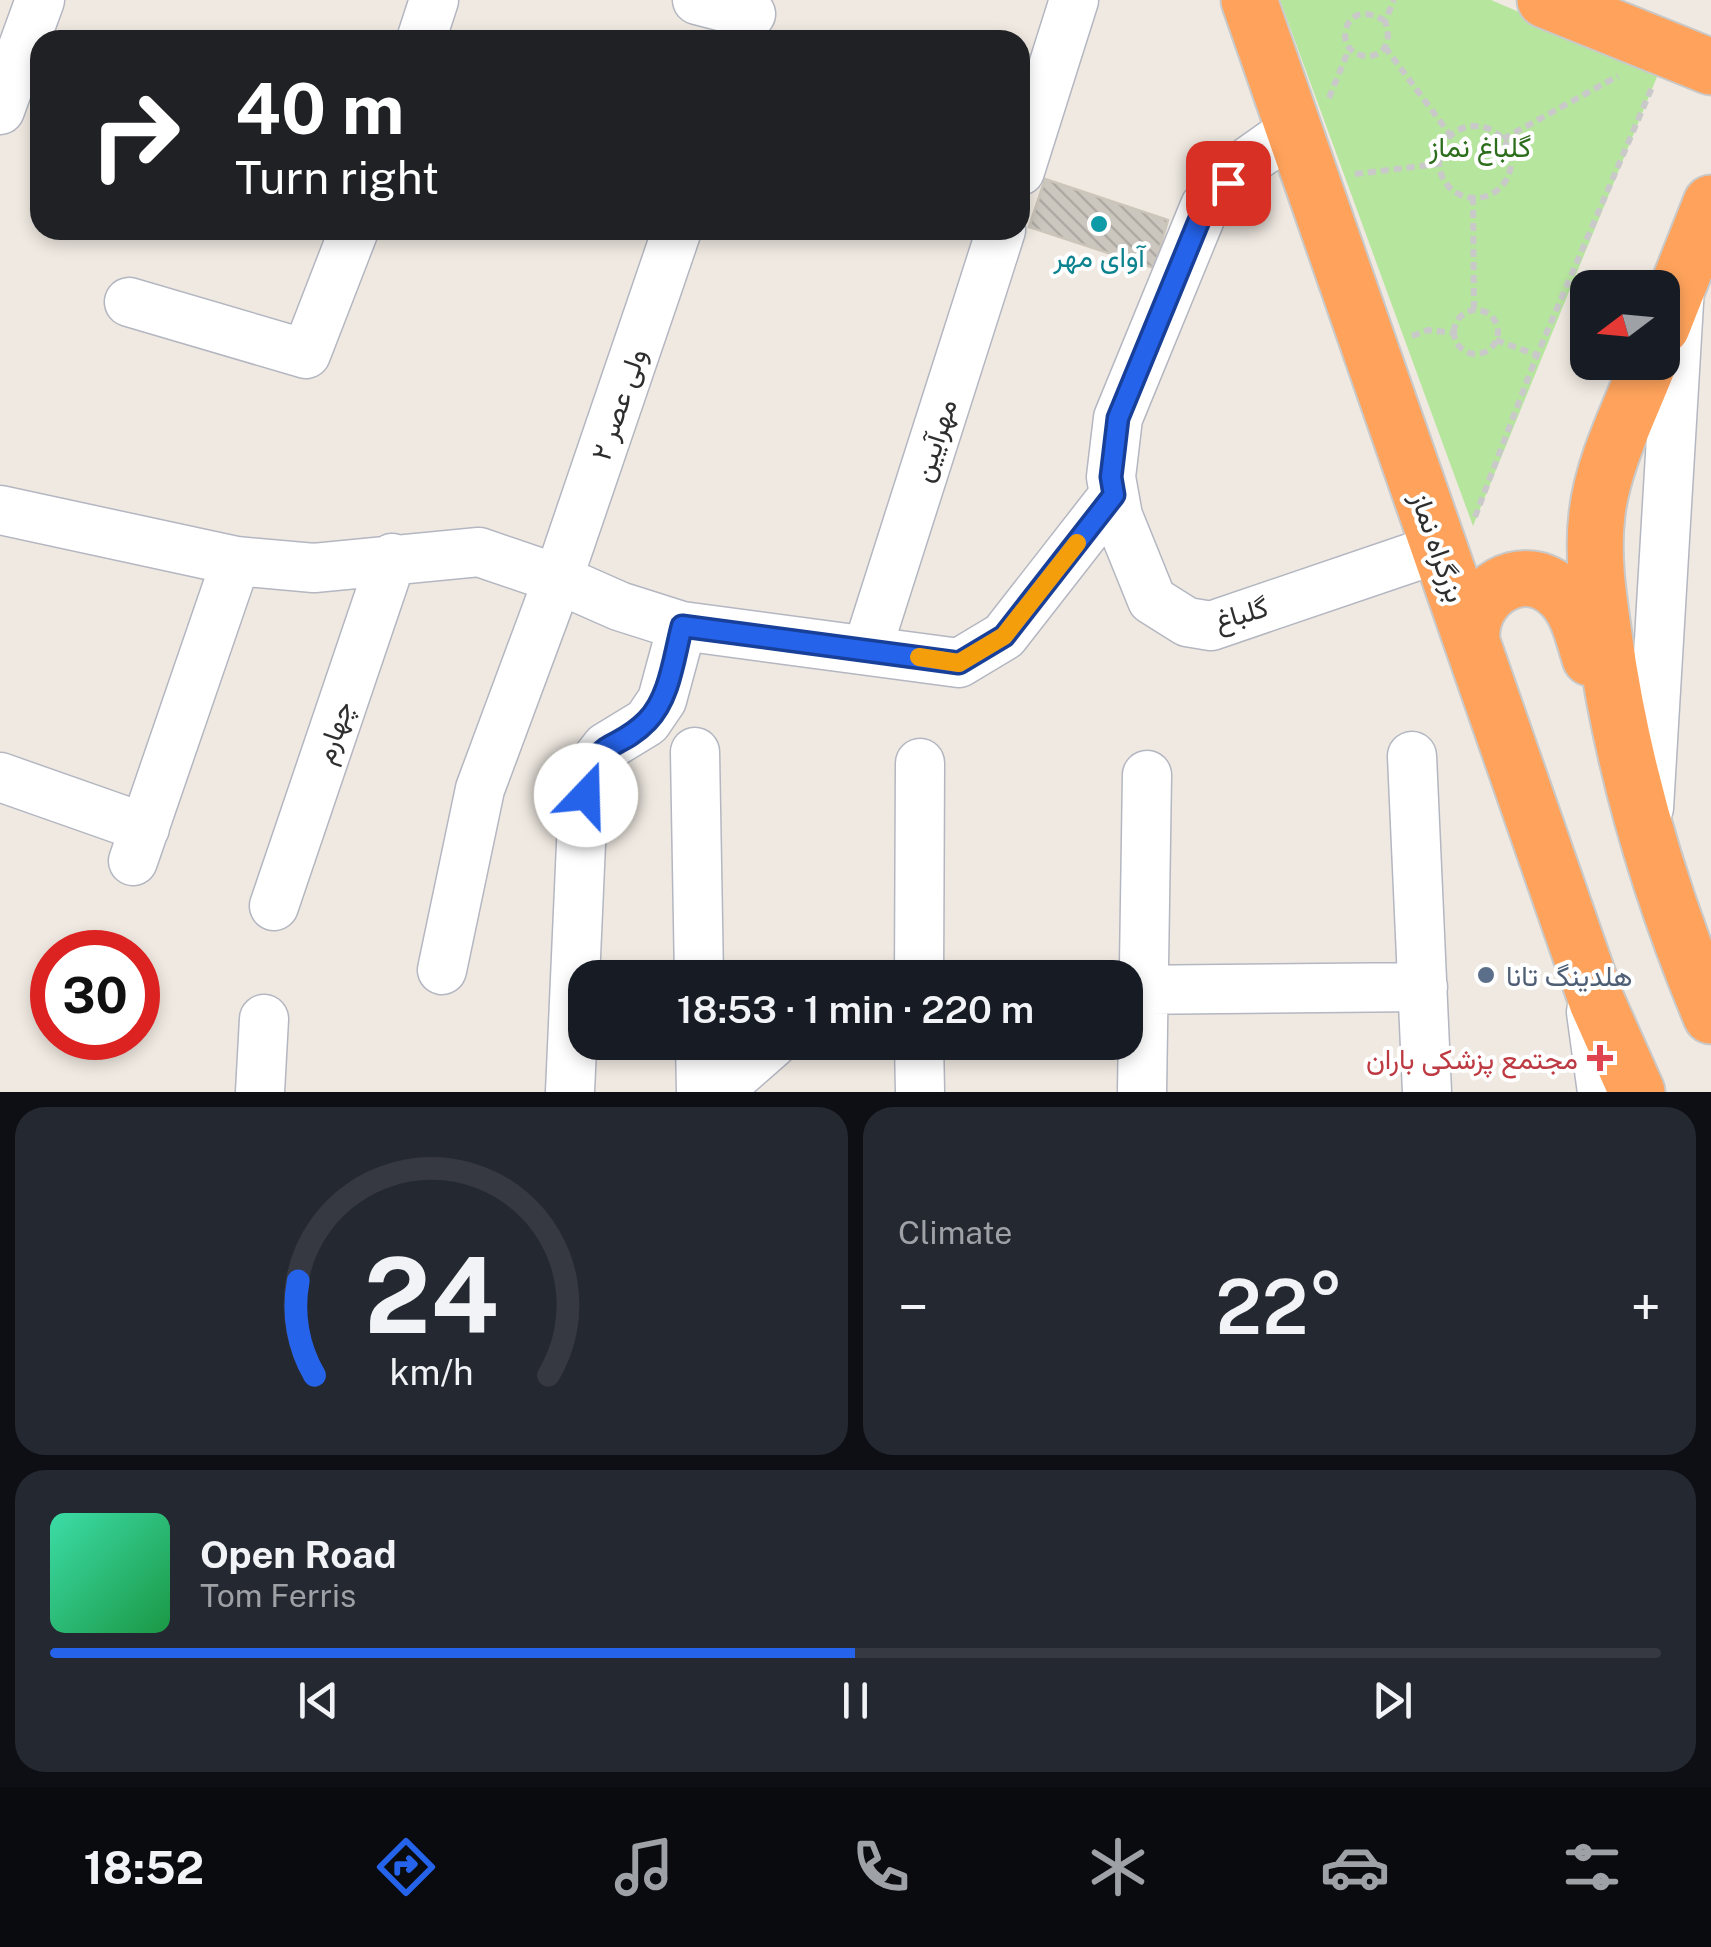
<!DOCTYPE html>
<html lang="en">
<head>
<meta charset="utf-8">
<style>
  :root { --surface:#171b24; --page:#242831; --text:#f1f3f6; --muted:#9ea1a6; --line:#363941; --accent:#2563eb }
  body { margin:0; font-family:"Public Sans",Vazirmatn,sans-serif; background:var(--page); color:var(--text); height:100vh; display:flex; flex-direction:column; font-size:38px; white-space:nowrap }
  * { box-sizing:border-box; margin:0 }
  p { font-size:32px; color:var(--muted) }
  .icon { flex:none; width:55px; height:55px; fill:none; stroke:currentColor; stroke-width:2; stroke-linecap:round; stroke-linejoin:round }
  .map { position:relative; height:1092px; overflow:hidden }
  .side { display:flex; flex-direction:column; gap:15px; padding:15px; background:#0d0f14; flex:1 }
  .side>* { flex:none }
  .hud { position:absolute; left:30px; top:30px; width:1000px; height:210px; border-radius:30px; box-shadow:0 5px 15px #0003; background:#202124; color:#fff; overflow:hidden }
  .needle { width:65px; rotate:254deg }
  .controls { position:absolute; left:1570px; top:270px; display:grid; gap:20px }
  .controls a { display:grid; place-items:center; width:110px; height:110px; border-radius:20px; background:var(--surface); box-shadow:0 5px 15px #0003; font-size:50px }
  .speed { position:absolute; left:30px; top:930px; display:flex; gap:20px; font-size:50px; font-weight:700; text-align:center }
  .speed>* { display:grid; place-content:center; width:130px; height:130px; border-radius:50%; background:var(--surface); box-shadow:0 5px 15px #0003; line-height:1 }
  .speed .limit { border:15px solid #d22; background:#fff; color:#111 }
  .pin { position:absolute; display:grid; place-items:center; width:85px; height:85px; color:#fff; margin:-42px; border-radius:20px; box-shadow:0 5px 15px #0006 }
  .me { position:absolute; width:110px; margin:-55px; rotate:21deg; stroke-linejoin:round; filter:drop-shadow(0 0 8px #0008) }
  .turn { display:flex; align-items:center; gap:35px; height:210px; padding:0 40px; font-size:45px }
  .turn .icon { width:130px; height:130px; stroke-width:2.5 }
  .turn b { display:block; font-size:70px; line-height:85px }
  .big { font-size:75px; font-weight:600; line-height:1.1 }
  .side .widget { flex:1; display:flex; flex-direction:column; justify-content:center; gap:15px; min-width:0; padding:0 35px; border-radius:30px; background:var(--page) }
  .side .dial { align-items:center; gap:0 }
  .dial svg { height:260px; overflow:visible; fill:none; stroke:var(--line); stroke-width:7; stroke-linecap:round; text-anchor:middle }
  .dial text { fill:var(--text); stroke:none }
  .song { display:flex; align-items:center; gap:30px }
  .cover { width:120px; height:120px; border-radius:15px; background:linear-gradient(135deg,hsl(160 70% 55%),hsl(140 70% 35%)) }
  .played { height:10px; border-radius:5px; background:linear-gradient(90deg,var(--accent) 50%,var(--line) 50%) }
  .keys { display:flex; justify-content:space-around; direction:ltr }
  .heat { display:flex; justify-content:space-between; align-items:center; font-size:55px; direction:ltr }
  .side .tiles { flex:1; display:grid; gap:15px; grid-template-columns:1fr 1fr }
  .widget:last-child { grid-column:span 2 }
  .trip { position:absolute; left:568px; top:960px; width:575px; height:100px; border-radius:30px; background:var(--surface); box-shadow:0 5px 15px #0003; font-weight:600; line-height:100px; text-align:center }
  .menu { display:flex; height:160px; justify-content:space-around; align-items:center; background:#090b0e; color:var(--muted) }
  .menu .icon { width:70px; height:70px }
  .menu .current { color:var(--accent) }
  .menu b { font-size:45px; color:var(--text) }
  .map>svg:first-child { display:block }
  .park { fill:#b6e59e }
  .building { fill:url(#building-back-hatch); stroke:#cbc5ba; stroke-width:2.5 }
  .lines { fill:none; stroke-linecap:round; stroke-linejoin:round }
  .minor-casing { stroke:#b4b7c1; stroke-width:51 }
  .highway-casing { stroke:#c9c9c9; stroke-width:59 }
  .path { stroke:#c9c9c9; stroke-width:6; stroke-dasharray:8 5; stroke-linecap:butt }
  .minor { stroke:#fff; stroke-width:48 }
  .highway { stroke:#ffa35c; stroke-width:55 }
  .route-casing { stroke:#184099; stroke-width:25 }
  .route { stroke:#2563eb; stroke-width:18 }
  .slow { stroke:#f59e0b; stroke-width:18 }
  .culture-dot { fill:#0f9aa8; stroke:#fff; stroke-width:4 }
  .service-dot { fill:#5c6f8a; stroke:#fff; stroke-width:4 }
  .health-dot { fill:#e0444e; stroke:#fff; stroke-width:4 }
  .labels { text-anchor:middle; dominant-baseline:central; stroke-width:8; stroke-linejoin:round; paint-order:stroke }
  .park-label { font-size:28px; fill:#2c6e1b; stroke:#fff }
  .culture-label { font-size:28px; fill:#0d838f; stroke:#fff }
  .street-label { font-size:28px; fill:#2e2e2e; stroke:#fff }
  .service-label { font-size:28px; fill:#4e5e75; stroke:#fff; text-anchor:start }
  .health-label { font-size:28px; fill:#be3a42; stroke:#fff; text-anchor:end }
</style>
</head>
<body>
<div class="map">
<svg width="1711" height="1092" viewBox="0 0 1711 1092">
  <defs>
    <pattern id="building-back-hatch" width="6" height="6" patternUnits="userSpaceOnUse" patternTransform="scale(2.5)"><rect width="6" height="6" fill="#cbc7bf"/><path d="M-1 5l2 2M0 0l6 6M5-1l2 2" fill="none" stroke="#afaba4"/></pattern>
  </defs>
  <rect width="100%" height="100%" fill="#efe9e1"/>
  <path class="park" d="M1280,0H1491L1659,72L1473,526Z"/>
  <path class="building" d="M1045,179L1168,220L1154,268L1029,227Z"/>
  <g class="lines">
    <defs>
      <path id="minor" d="M697,0L751,14
        M421,40L434,0
        M0,110L40,0
        M1294,129L1250,160L1205,206L1118,418L1111,477L1118,516L1152,600L1187,622L1211,626L1440,548
        M1020,171L1074,0
        M129,302L306,354L354,230
        M0,510L236,561L314,568L479,552L558,579L619,606L682,626L959,663L1004,636L1114,495
        M867,650L1001,230
        M695,752L699,978
        M1412,756L1427,1092
        M0,777L145,828
        M1649,808L1680,286
        M133,861L236,561
        M274,906L392,558
        M442,970L480,789L558,579L677,230
        M919,978L920,763
        M1125,990L1423,987
        M1591,1012L1602,1092
        M700,1042L701,1092
        M919,1042L920,1092
        M260,1092L264,1019
        M570,1092L582,821L589,769L606,747L647,722L662,700L682,626
        M717,1092L774,1042
        M1142,1092L1147,775"/>
      <path id="highway" d="M1249,0L1597,1002L1637,1092
        M1545,0L1711,67
        M1662,327L1711,203
        M1649,362C1630,411 1603,462 1597,514C1592,554 1598,595 1604,635C1622,765 1660,894 1711,1016
        M1472,640C1468,592 1524,557 1561,594C1578,610 1583,636 1590,658"/>
    </defs>
    <use href="#minor" class="minor-casing"/>
    <use href="#highway" class="highway-casing"/>
    <path class="path" d="M1385,21C1371,12 1351,9 1346,29C1337,65 1402,68 1385,21L1394,0
      M1385,47L1451,136
      M1329,98L1349,49
      M1439 162a36 36 0 1 1 72 0a36 36 0 1 1-72 0Z
      M1503,139L1618,76
      M1355,174L1438,164
      M1473,197L1474,310
      M1454 332a22 22 0 1 1 44 0a22 22 0 1 1-44 0Z
      M1412,336L1428,330L1454,333
      M1496,340L1537,355
      M1475,517L1537,355L1653,85"/>
    <use href="#minor" class="minor"/>
    <use href="#highway" class="highway"/>
  </g>
  <g class="lines">
    <defs>
      <path id="route" d="M586,795C594,734 614,755 647,721C670,698 674,656 682,626L959,663L1004,636L1114,495L1111,477L1118,418L1205,206L1228,183"/>
    </defs>
    <use href="#route" class="route-casing"/>
    <use href="#route" class="route"/>
    <path class="slow" d="M919,657L959,663L1004,636L1077,543"/>
  </g>
  <circle class="culture-dot" cx="1099" cy="224" r="10"/>
  <circle class="service-dot" cx="1486" cy="975" r="10"/>
  <path class="health-dot" d="M1595 1043h10v10h10v10h-10v10h-10v-10h-10v-10h10z"/>
  <g class="labels">
    <g class="park-label">
      <text x="1480" y="146">گلباغ نماز</text>
    </g>
    <g class="culture-label">
      <text x="1099" y="256">آوای مهر</text>
    </g>
    <g class="street-label">
      <text transform="translate(618 404) rotate(-71)">ولی عصر ۲</text>
      <text transform="translate(934 440) rotate(-72)">مهرآیین</text>
      <text transform="translate(1439 547) rotate(71)">بزرگراه نماز</text>
      <text transform="translate(1241 613) rotate(-16)">گلباغ</text>
      <text transform="translate(333 732) rotate(-71)">چهارم</text>
    </g>
    <g class="service-label">
      <text x="1506" y="975">هلدینگ تانا</text>
    </g>
    <g class="health-label">
      <text x="1578" y="1058">مجتمع پزشکی باران</text>
    </g>
  </g>
</svg>
<div class="controls">
<a><svg class="needle" viewBox="-14 -14 28 28"><path d="M0-13l5 13h-10z" fill="#e53935"/><path d="M0 13l5-13h-10z" fill="#9ea1a6"/></svg></a>
</div>
<div class="speed"><div class="limit">30</div></div>
<div class="pin" style="left:1228px;top:183px;background:#d93025"><svg class="icon" aria-label="arrive" viewBox="0 0 24 24"><path d="M6 21V4h12l-3 4 3 4H6"/></svg></div>
<svg class="me" style="left:586px;top:795px" viewBox="-20 -20 40 40"><circle r="19" fill="#fff"/><path d="M0-13L10 11 0 6-10 11z" fill="#2563eb"/></svg>
<div class="trip">18:53 · 1 min · 220 m</div>
<div class="hud">
<div class="turn"><svg class="icon" aria-label="right" viewBox="0 0 24 24"><path d="M7 20v-9h11M14 6l5 5-5 5"/></svg><div><b>40 m</b>Turn right</div></div>
</div>
</div>
<section class="side">
<div class="tiles">
<div class="widget dial"><svg viewBox="0 0 100 80">
<path d="M14 69A42 42 0 1 1 86 69"/>
<path d="M14 69A42 42 0 0 1 9 40" stroke="#2563eb"/>
<text x="50" y="56" font-size="32" font-weight="700">24</text>
<text x="50" y="72" font-size="11">km/h</text>
</svg></div>
<div class="widget"><p>Climate</p>
<div class="heat"><a>−</a><b class="big">22°</b><a>+</a></div>
</div>
<div class="widget">
<div class="song"><i class="cover"></i><div><b>Open Road</b><p>Tom Ferris</p></div></div>
<div class="played"></div>
<div class="keys"><svg class="icon" aria-label="previous" viewBox="0 0 24 24"><path d="M18 5L8 12l10 7zM5 5v14"/></svg><svg class="icon" aria-label="pause" viewBox="0 0 24 24"><path d="M8 5v14M16 5v14"/></svg><svg class="icon" aria-label="next" viewBox="0 0 24 24"><path d="M6 5l10 7-10 7zM19 5v14"/></svg></div>
</div>
</div>
</section>
<nav class="menu">
<b>18:52</b>
<svg class="icon current" aria-label="directions" viewBox="0 0 24 24"><path d="M12 3l9 9-9 9-9-9zM9 14v-3h6M13 9l2 2-2 2"/></svg>
<svg class="icon" aria-label="music" viewBox="0 0 24 24"><path d="M9 18V5l10-2v13"/><circle cx="6" cy="18" r="3"/><circle cx="16" cy="16" r="3"/></svg>
<svg class="icon" aria-label="phone" viewBox="0 0 24 24"><path d="M5 4h4l2 5-3 2q2 4 5 5l2-3 5 2v4C11 20 4 13 5 4z"/></svg>
<svg class="icon" aria-label="climate" viewBox="0 0 24 24"><path d="M12 3v18M4 7l16 10M4 17L20 7"/></svg>
<svg class="icon" aria-label="car" viewBox="0 0 24 24"><path d="M5 17H2v-5l4-1 3-4h7l3 4 3 1v5h-3M9 17h6M6 11h13"/><circle cx="7" cy="17" r="2"/><circle cx="17" cy="17" r="2"/></svg>
<svg class="icon" aria-label="filters" viewBox="0 0 24 24"><path d="M4 7h16M4 17h16"/><circle cx="9" cy="7" r="2"/><circle cx="15" cy="17" r="2"/></svg>
</nav>
</body>
</html>
